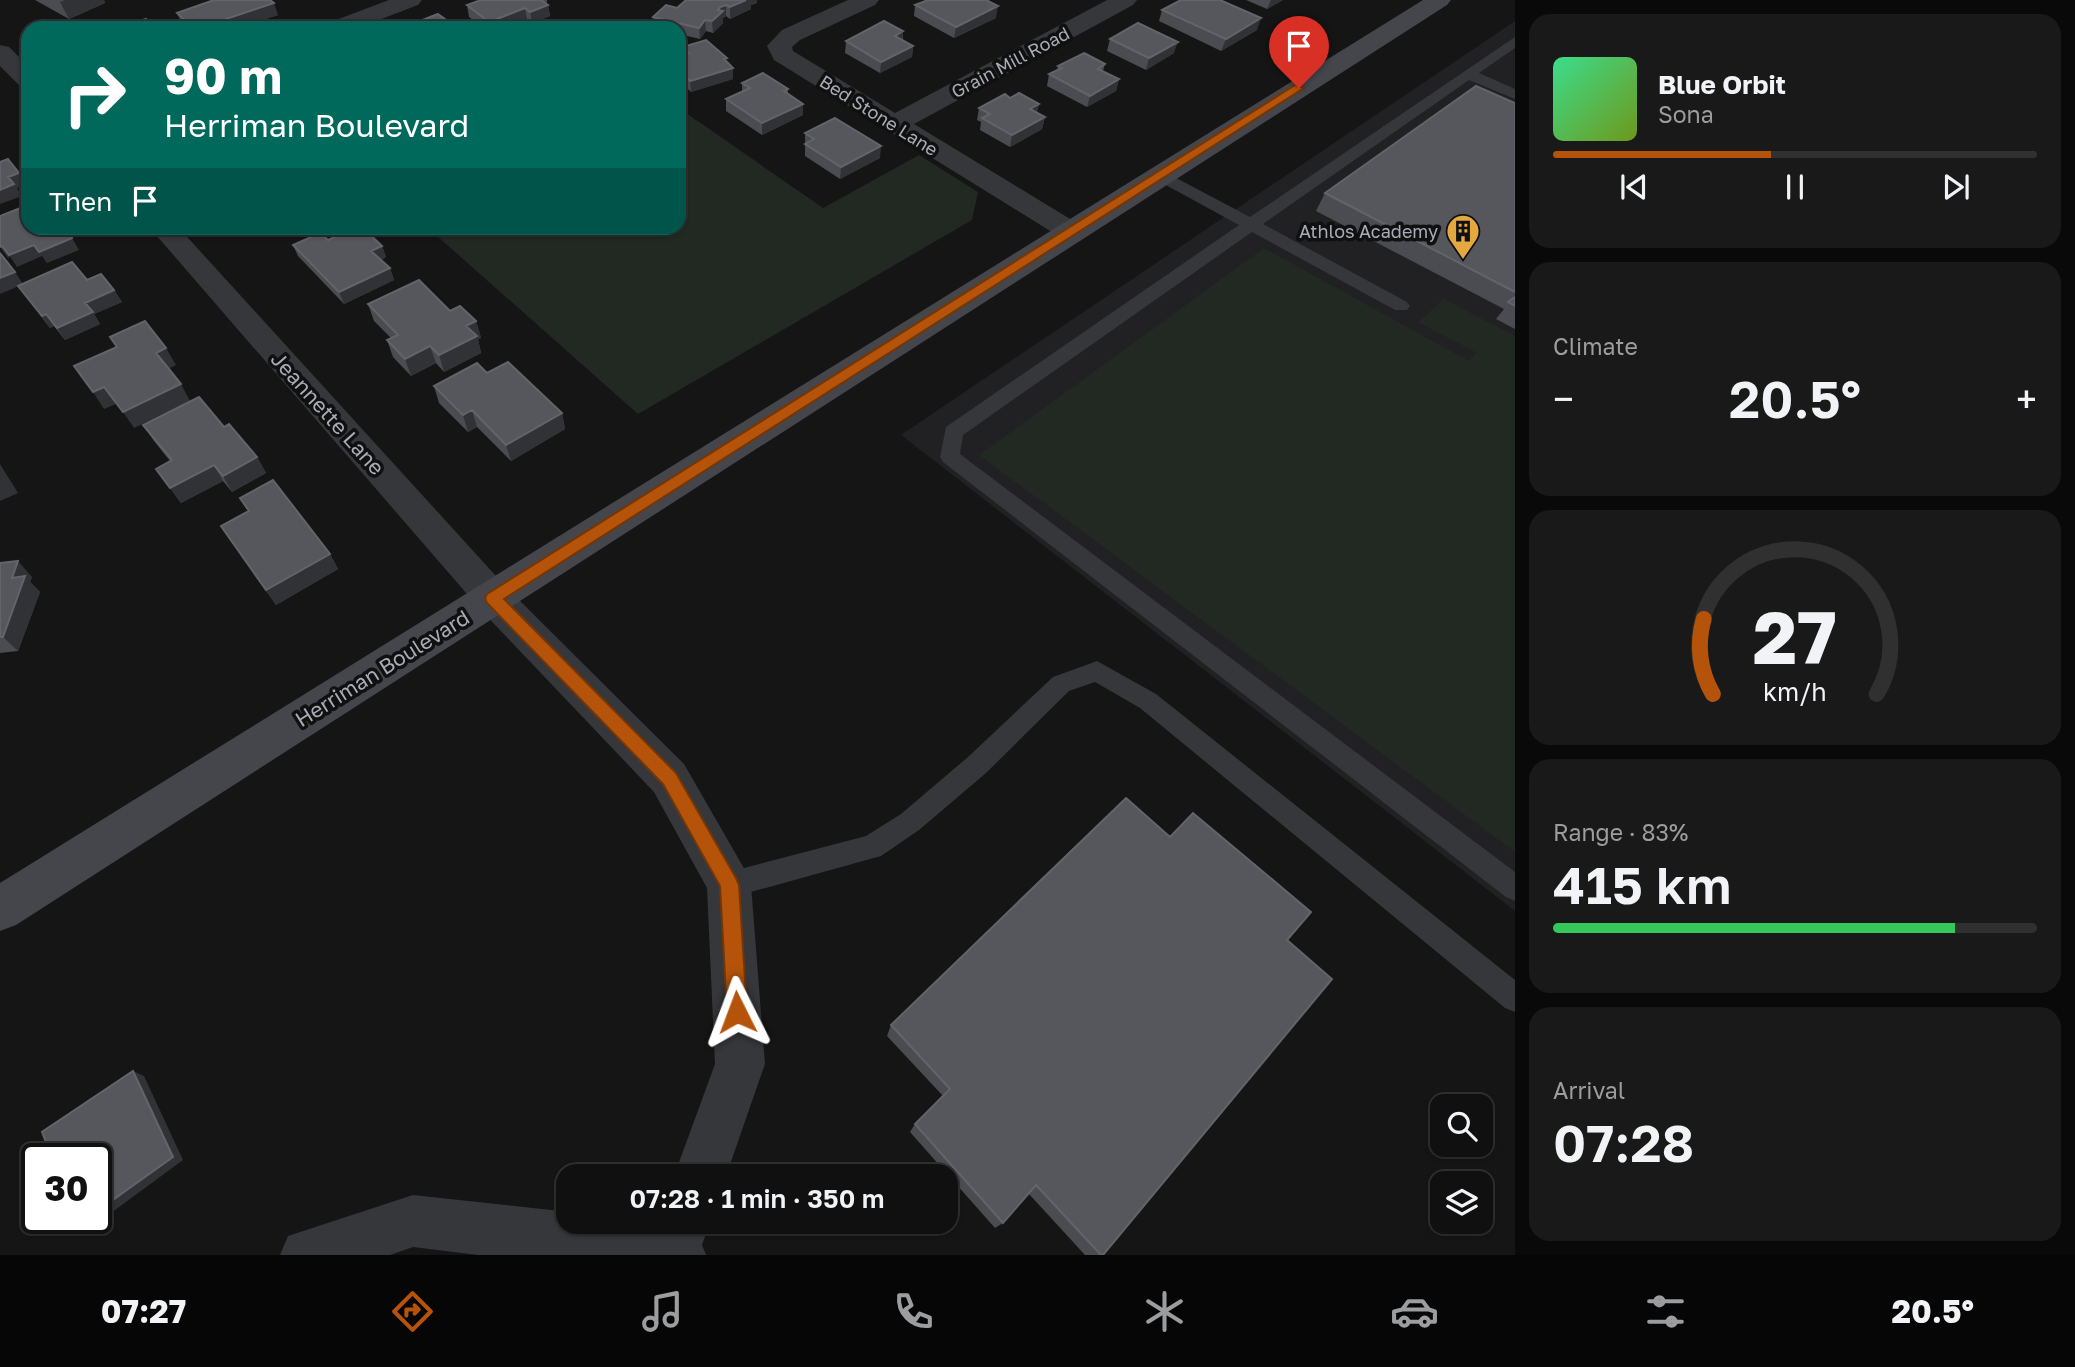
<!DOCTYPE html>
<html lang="en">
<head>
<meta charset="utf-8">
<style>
  :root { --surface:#101010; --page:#191919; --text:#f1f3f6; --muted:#9c9d9f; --line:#303030; --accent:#b45309 }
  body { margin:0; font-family:"Golos Text",sans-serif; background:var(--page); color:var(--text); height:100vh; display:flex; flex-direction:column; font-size:26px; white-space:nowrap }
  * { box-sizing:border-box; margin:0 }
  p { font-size:23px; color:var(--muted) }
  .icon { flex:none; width:38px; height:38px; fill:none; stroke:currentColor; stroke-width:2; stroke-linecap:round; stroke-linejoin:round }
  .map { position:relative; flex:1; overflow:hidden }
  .side { display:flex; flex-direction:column; gap:14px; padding:14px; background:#090909; width:560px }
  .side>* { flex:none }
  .guide { position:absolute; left:21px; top:21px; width:665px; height:214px; border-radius:21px; box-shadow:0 2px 5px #0004,0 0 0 2px var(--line); background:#00695c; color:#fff; overflow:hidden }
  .controls { position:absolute; left:1430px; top:1094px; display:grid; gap:14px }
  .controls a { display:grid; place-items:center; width:63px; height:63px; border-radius:14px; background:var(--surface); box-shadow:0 2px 5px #0004,0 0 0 2px var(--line); font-size:35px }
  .speed { position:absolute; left:21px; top:1143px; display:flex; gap:14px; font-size:35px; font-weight:700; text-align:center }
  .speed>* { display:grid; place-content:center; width:91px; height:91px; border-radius:50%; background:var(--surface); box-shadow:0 2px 5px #0004,0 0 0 2px var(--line); line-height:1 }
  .speed .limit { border:4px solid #111; border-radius:10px; background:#fff; color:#111 }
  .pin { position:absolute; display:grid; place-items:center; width:60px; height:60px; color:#fff; margin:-72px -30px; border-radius:50% 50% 50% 0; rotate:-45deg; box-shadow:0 0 7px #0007 }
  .pin .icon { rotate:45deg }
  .me { position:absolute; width:77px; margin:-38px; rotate:357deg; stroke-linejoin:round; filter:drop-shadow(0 0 5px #0008) }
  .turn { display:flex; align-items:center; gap:24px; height:147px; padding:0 28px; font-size:32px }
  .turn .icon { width:91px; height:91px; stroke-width:2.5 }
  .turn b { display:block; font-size:49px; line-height:60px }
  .then { display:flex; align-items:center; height:66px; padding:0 28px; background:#0003; gap:14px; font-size:26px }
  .big { font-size:52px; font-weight:600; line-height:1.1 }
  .side .widget { flex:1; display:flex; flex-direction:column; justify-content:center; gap:10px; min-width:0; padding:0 24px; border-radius:21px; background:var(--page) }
  .side .dial { align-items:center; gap:0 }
  .dial svg { height:182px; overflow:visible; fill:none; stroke:var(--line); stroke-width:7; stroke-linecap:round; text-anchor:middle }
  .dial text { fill:var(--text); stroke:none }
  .song { display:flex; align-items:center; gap:21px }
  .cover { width:84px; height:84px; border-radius:10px; background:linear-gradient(135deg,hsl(150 70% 55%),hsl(80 70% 35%)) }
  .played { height:7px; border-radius:4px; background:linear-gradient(90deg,var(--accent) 45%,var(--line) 45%) }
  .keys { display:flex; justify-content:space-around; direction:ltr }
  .heat { display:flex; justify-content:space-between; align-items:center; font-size:38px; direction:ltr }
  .charge { height:10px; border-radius:5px; background:linear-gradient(90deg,#34c759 83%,var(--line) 0) }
  .trip { position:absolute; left:556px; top:1164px; width:402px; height:70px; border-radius:21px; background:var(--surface); box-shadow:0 2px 5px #0004,0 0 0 2px var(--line); font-weight:600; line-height:70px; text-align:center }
  .tab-bar { display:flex; height:112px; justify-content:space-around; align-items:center; background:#060606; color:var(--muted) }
  .tab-bar .icon { width:49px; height:49px }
  .tab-bar .on { color:var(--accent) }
  .tab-bar b { font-size:32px; color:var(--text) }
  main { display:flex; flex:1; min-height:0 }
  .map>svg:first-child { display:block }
  .built { fill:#212123 }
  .green { fill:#212922 }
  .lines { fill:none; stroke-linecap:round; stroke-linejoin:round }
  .lane { fill:#36373b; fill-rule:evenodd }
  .street { fill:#36373b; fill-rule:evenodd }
  .secondary { fill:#44464b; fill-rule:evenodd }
  .wall { fill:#4b4c51 }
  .shaded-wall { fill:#313235 }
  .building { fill:#55575c; stroke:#62646a; stroke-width:2 }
  .route { fill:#b45309; stroke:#753606; stroke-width:2 }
  .labels { text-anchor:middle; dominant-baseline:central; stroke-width:7; stroke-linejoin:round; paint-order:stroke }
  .far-street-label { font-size:18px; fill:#a8acb6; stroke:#101011 }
  .far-poi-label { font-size:18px; fill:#a8acb6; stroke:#101011; text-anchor:end }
  .street-label { font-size:21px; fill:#a8acb6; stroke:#101011 }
</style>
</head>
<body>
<main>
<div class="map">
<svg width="1515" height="1255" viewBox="0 0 1515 1255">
  <rect width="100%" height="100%" fill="#151516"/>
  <path class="built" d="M1515,21V911L901,435Z"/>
  <path class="green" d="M679,108L823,208L919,155L978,192L972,220L638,414L428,228H679Z
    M1264,248L1469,361L1477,353L1418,322L1444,299L1515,336V852L979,455Z"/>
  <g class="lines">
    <path class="lane" d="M1515,37V48L1479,73L1515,89V99L1469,80L1263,224L1407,302L1410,306L1407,310H1395L1252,232L963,435L960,454L1515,872V901L1506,897L943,462L940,457L946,427L1239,225L1153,178L1151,175L1153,172H1165L1250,217Z
      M1097,661L1156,694L1515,980V1012L1505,1008L1140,708L1095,682L1069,691L986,773L919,830L881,856L729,898L720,894L716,885L720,876L729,872L866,836L901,814L968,757L1053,677Z"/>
    <path class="street" d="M389,0H422L418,5L358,28H324L328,23Z
      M848,0H879L875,5L800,40L792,47L793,51L895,113L1107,0H1137L1133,5L914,124L1080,225L1084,231L1080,237L1070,240L1060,237L774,60L767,46L782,30Z
      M0,45L9,47L28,66V88L19,85L0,66Z
      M150,228H179L506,587L684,764L745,870L751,885L765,1064L726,1176H674L715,1064L707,888L654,792L480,609Z
      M413,1195L569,1212V1222H710L702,1245L706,1255H478L413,1247L390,1255H280L288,1236Z"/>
    <path class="secondary" d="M1423,0H1451L1447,5L16,925L0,931V883Z"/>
  </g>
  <path class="wall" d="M35,0H104L105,3L69,19Z
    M481,0H547V2L546,3L548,5L550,16L532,23L527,19L504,28H484L469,17L467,5Z
    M757,0V3L751,5V9L730,19L726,16L723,18V23L713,33L706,31L700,39L679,34V28H654L653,17L677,8Z
    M928,0H989L996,18L954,38L914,16L915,5Z
    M1246,0H1283L1267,9Z
    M1162,10L1257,30L1221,51L1159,21Z
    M177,13L278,15L238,28H186L182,24Z
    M903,31V40L913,46L912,57L880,73L845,53L846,41Z
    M1110,39L1174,53L1146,70L1107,51Z
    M683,47L727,62L733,79L691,92L679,80V56L684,55Z
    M1105,64L1103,71L1119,79L1116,91L1087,107L1047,86L1049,74L1057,70L1058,66Z
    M742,83L788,89V94L803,104V115L762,135L726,111V99L742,92Z
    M1010,98L1039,104L1037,112L1045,117L1042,129L1010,147L980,130L981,122L977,120L979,108Z
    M1515,103V329L1496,319L1504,309L1316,211L1325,193Z
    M805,133L880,158L840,179L805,156Z
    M268,228H293L276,235Z
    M328,240L382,246L386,257L381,260L390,268L394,280L344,304L298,256L293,245Z
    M87,280L114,290L122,302L94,314L100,324L65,340L54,326L50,328L18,286L0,294L23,283Z
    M368,304L450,311L476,321L481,338L478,339L481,353L444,372L436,363L411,376L393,357L387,340L391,338L374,321Z
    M487,373L562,413L565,429L511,461L477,427L468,432L439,403L434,386Z
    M143,425L224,427L257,457L266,473L232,492L223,481L181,503L156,469L170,461L154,441Z
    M240,498L330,554L338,569L276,605L221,526L248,511Z
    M0,563L32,577L30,582L40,592L18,651L0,653Z
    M1287,940L1103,1255H1085L1029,1194L1003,1223L995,1228L910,1132L915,1124L943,1096L887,1036L891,1025Z"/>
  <path class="shaded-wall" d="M65,0H104L105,3L69,19L60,2Z
    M746,0H757V3L751,5V9L730,19V7Z
    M1271,0H1283L1267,9Z
    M274,3L278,15L238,28H199Z
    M548,5L550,16L532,23L530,12Z
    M726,5V16L723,18V23L713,33L712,21L718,10Z
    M998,6L996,18L954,38L956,27Z
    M525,8L527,19L504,28H490L489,22Z
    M1261,18L1257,30L1221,51L1226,39Z
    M705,20L706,31L700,39L699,28Z
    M903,31L902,43L895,36Z
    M1178,42L1174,53L1146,70L1149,58Z
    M913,46L912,57L880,73L881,62Z
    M727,58V69L733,68V79L691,92L690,81L724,59Z
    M1119,79L1116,91L1087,107L1090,96Z
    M803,104V115L762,135V123Z
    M1039,104L1036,115L1030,109Z
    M1045,117L1042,129L1010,147L1012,135Z
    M881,146L880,158L840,179L841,167Z
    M19,173L26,185L17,188L22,196L0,204V190L8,177Z
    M272,228H293L276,235Z
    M72,238L79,250L47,263L39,252Z
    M34,245L42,256L17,267L9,255Z
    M2,246L10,257L8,258L0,247Z
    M382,246L386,257L375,262L371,251Z
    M390,268L394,280L344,304L339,292Z
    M15,272L23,284L0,294V278Z
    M114,290L122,302L94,314L100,324L65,340L57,328L85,303Z
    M46,314L54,326L50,328L42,316Z
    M476,321L481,338L478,339L481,353L444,372L439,355L466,326Z
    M430,346L436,363L411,376L405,359Z
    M166,348L176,365L166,370L156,353Z
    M181,384L190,401L134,428L123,412Z
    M104,387L116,404L104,409L93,392Z
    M472,410L477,427L468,432L463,415Z
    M562,413L565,429L511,461L506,445Z
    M257,457L266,473L232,492L223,476Z
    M0,464L18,493L0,501Z
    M214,465L223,481L181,503L170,488Z
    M330,554L338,569L276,605L266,590Z
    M18,561L32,577L30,582L40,592L18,651L3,637L12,578Z
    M133,1071L144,1076L183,1160L92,1227L79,1225L89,1218H96V1212Z"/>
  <path class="building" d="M214,0H270L274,3L199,28H193L177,13Z
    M481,0H541L548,5L530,12L525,8L489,22L467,5Z
    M686,0H746L730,7L726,5L720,7L718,10L723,11L712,21L705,20L699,28L653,17L666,5L677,8Z
    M928,0H986L998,6L956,27L915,5Z
    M1181,0H1220L1261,18L1226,39L1162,10Z
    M438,14L452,24L442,28H402Z
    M146,19L154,27L166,23L171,28H123L122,27Z
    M884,21L903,31L895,36L913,46L881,62L846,41Z
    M1138,23L1178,42L1149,58L1110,39Z
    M706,40L727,58L724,59L733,68L690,81L679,69V56L689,53L683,47Z
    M1084,53L1105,64L1098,69L1119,79L1090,96L1049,74L1062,68L1058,66Z
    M763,73L788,89L784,91L803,104L762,123L726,99L750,88L742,83Z
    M1476,86L1515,103V292L1325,193Z
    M1019,93L1039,104L1030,109L1045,117L1012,135L982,118L990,114L979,108L1005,94L1010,98Z
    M835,118L881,146L841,167L805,144L814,139L805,133Z
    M8,159L19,173L8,177L14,184L0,190V162Z
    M28,205V228H64L72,238L39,252L34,245L9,255L2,246L0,247V216Z
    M356,228H363L382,246L371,251L390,268L339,292L293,245L320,233L328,240Z
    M0,253L15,272L0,278Z
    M72,262L87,280L101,274L114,290L85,303L93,312L57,328L46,314L42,316L18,286Z
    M419,280L450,311L460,306L476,321L466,326L477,336L439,355L430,346L405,359L387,340L398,335L368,304Z
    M1515,297V306L1508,302Z
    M145,321L166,348L156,353L181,384L123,412L104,387L93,392L74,366L117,347L110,337Z
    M508,362L562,413L506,445L472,410L463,415L434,386L477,363L487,373Z
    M199,397L224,427L229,424L257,457L223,476L214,465L170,488L156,469L172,460L143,425Z
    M273,480L330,554L266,590L221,526L249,511L240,498Z
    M18,561L12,578L25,576L3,637H0V563Z
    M1126,798L1170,837L1193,813L1311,912L1287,940L1332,979L1103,1255H1101L1036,1185L1003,1223L915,1124L950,1089L891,1025Z
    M133,1071L173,1157L96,1212V1158H52L42,1132Z
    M77,1218H89L79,1225Z"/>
  <path class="route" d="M1295,85L1304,88L504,599L676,773L736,878L739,885L747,1012L744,1019L737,1022L730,1019L727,1012L720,886L663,784L487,603L485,598L487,594Z"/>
  <defs>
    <symbol id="building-pin" viewBox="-11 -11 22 30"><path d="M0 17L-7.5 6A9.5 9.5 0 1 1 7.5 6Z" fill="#e4a840" stroke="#101011"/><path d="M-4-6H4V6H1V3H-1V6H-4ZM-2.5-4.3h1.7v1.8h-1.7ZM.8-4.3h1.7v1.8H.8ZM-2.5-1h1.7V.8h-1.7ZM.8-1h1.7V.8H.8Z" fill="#111"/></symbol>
  </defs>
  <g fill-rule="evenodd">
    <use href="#building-pin" x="1444" y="212" width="38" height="52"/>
  </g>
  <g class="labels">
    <g class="far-street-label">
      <text transform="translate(1010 62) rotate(-28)">Grain Mill Road</text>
      <text transform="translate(879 115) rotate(32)">Bed Stone Lane</text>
    </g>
    <g class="far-poi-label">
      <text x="1438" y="231">Athlos Academy</text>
    </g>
    <g class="street-label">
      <text transform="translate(328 413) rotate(48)">Jeannette Lane</text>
      <text transform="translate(382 668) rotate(-32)">Herriman Boulevard</text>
    </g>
  </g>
</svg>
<div class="controls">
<a><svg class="icon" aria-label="search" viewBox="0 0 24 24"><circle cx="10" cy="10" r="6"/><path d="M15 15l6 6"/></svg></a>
<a><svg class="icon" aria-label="layers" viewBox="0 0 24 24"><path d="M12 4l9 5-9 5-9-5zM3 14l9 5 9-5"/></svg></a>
</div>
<div class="speed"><div class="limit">30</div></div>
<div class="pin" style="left:1299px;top:88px;background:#d93025"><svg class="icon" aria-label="arrive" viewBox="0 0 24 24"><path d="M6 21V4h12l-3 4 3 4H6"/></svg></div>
<svg class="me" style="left:737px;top:1012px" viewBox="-20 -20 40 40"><path d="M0-17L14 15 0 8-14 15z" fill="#b45309" stroke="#fff" stroke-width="4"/></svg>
<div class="trip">07:28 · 1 min · 350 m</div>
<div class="guide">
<div class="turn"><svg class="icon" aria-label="right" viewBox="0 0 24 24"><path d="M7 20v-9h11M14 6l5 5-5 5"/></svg><div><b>90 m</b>Herriman Boulevard</div></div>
<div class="then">Then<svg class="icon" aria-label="arrive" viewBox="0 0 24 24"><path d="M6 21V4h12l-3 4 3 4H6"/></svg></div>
</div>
</div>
<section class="side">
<div class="widget">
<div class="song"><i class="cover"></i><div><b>Blue Orbit</b><p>Sona</p></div></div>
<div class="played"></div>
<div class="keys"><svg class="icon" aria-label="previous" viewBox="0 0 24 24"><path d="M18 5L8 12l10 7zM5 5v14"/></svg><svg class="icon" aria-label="pause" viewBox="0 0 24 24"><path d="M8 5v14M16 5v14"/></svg><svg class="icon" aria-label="next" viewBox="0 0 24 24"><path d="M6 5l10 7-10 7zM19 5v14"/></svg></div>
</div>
<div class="widget"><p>Climate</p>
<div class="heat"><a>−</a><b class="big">20.5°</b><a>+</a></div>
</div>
<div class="widget dial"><svg viewBox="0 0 100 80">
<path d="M14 69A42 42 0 1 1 86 69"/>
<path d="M14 69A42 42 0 0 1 10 36" stroke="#b45309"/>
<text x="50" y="56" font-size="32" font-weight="700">27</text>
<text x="50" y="72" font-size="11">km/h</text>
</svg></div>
<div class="widget"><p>Range · 83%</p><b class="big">415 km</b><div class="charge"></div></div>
<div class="widget"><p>Arrival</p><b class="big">07:28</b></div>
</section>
</main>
<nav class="tab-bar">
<b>07:27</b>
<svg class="icon on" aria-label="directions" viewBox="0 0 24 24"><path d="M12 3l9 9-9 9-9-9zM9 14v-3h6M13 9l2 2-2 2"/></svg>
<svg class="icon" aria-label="music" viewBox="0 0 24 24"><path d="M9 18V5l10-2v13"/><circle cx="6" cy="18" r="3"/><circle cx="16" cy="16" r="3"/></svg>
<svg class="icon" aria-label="phone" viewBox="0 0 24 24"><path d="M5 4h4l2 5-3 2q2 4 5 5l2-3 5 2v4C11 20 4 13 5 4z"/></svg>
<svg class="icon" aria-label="climate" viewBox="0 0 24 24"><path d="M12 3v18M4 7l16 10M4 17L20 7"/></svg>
<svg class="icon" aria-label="car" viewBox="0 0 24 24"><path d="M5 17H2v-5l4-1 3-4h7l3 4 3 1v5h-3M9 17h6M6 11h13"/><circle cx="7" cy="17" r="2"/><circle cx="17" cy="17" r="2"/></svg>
<svg class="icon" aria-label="filters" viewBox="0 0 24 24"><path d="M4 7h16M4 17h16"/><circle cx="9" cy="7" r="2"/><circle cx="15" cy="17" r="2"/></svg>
<b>20.5°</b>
</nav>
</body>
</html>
